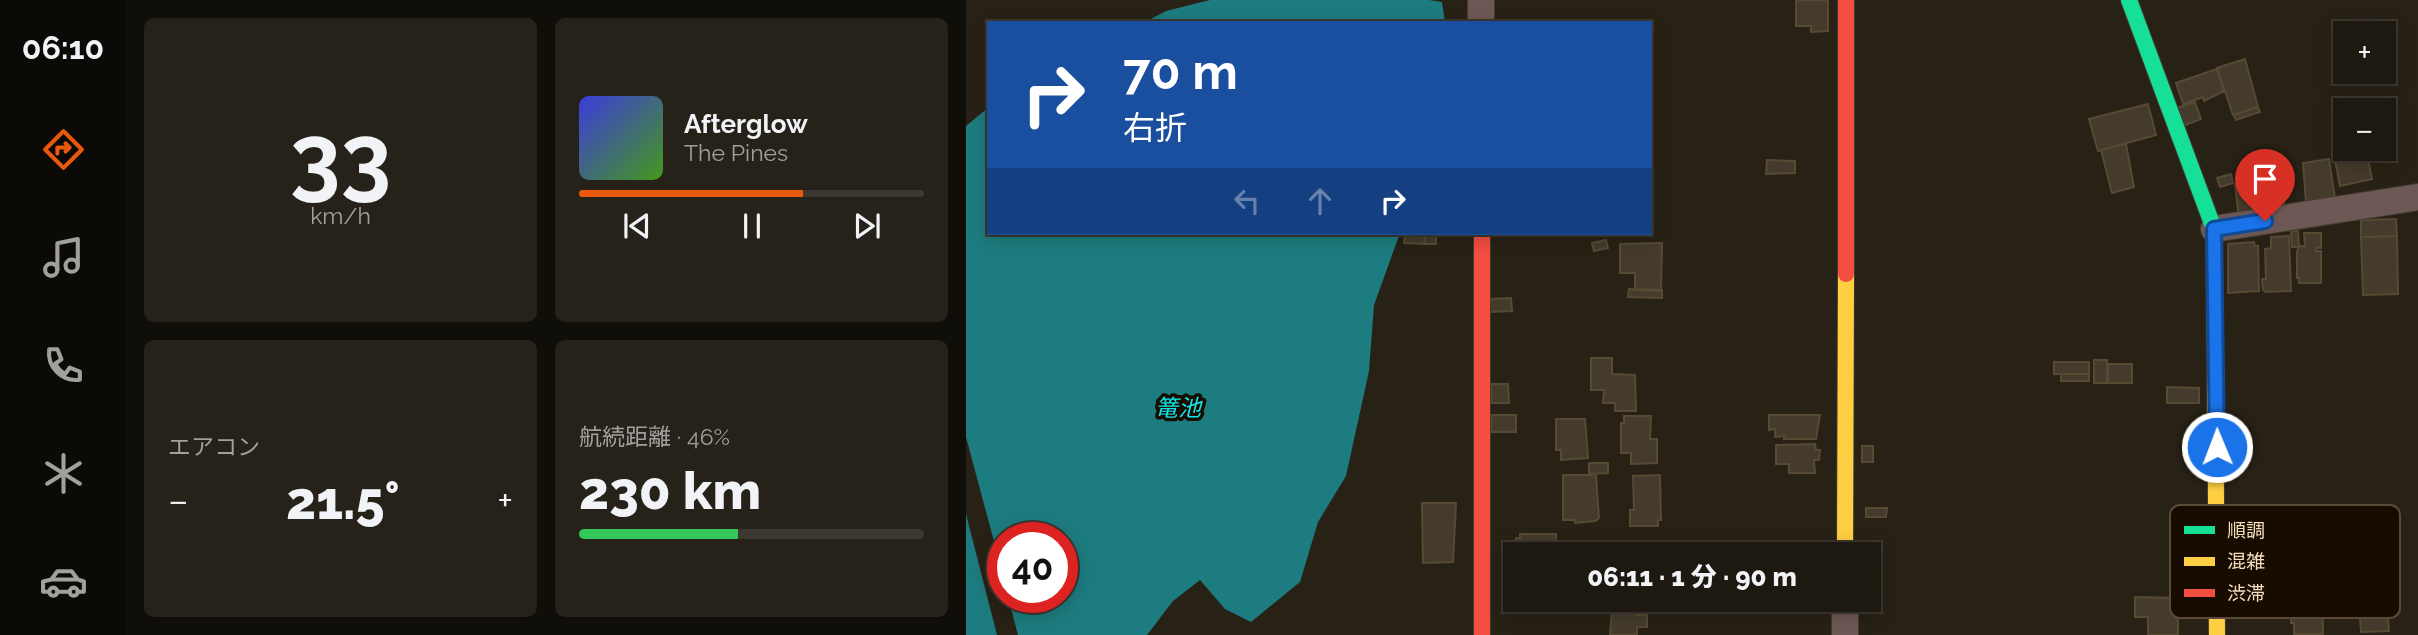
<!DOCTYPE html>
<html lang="ja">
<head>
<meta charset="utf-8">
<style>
  :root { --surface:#1e1910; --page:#262219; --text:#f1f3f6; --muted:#a1a09f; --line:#3c3830; --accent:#ea580c }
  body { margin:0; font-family:Raleway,"Noto Sans JP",sans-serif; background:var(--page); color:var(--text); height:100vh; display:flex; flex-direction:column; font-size:26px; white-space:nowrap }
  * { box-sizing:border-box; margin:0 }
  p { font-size:23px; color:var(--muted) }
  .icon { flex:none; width:38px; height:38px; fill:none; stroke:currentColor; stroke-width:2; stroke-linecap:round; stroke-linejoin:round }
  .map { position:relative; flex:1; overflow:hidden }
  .drawer { display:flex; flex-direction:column; gap:18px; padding:18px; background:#100e09; width:840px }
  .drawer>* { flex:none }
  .guide { position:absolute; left:21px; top:21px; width:665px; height:214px; border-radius:0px; box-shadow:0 4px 18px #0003,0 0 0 2px var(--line); background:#1a4fa0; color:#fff; overflow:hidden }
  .tools { position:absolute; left:1367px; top:21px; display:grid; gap:14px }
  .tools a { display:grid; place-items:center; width:63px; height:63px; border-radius:0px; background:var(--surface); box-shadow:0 4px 18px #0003,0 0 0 2px var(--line); font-size:35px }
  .speed { position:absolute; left:21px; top:522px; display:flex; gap:14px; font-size:35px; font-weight:700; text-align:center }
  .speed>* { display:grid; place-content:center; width:91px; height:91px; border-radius:50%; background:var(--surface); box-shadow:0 4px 18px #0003,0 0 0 2px var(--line); line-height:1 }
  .speed .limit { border:10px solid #d22; background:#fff; color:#111 }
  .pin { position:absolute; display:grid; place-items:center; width:60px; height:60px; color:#fff; margin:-72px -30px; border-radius:50% 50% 50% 0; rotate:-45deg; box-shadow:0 0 7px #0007 }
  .pin .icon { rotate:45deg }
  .me { position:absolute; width:77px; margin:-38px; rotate:359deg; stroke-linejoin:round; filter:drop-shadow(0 0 5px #0008) }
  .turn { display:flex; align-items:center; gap:24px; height:147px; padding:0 21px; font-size:32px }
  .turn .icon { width:91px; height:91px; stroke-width:2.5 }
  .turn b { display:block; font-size:49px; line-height:60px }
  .lanes { display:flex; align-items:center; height:66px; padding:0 21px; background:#0003; justify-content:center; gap:35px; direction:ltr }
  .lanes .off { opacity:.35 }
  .big { font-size:52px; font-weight:800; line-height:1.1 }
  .drawer .widget { flex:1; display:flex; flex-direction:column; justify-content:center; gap:10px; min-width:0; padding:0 24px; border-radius:10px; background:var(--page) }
  .drawer .dial { align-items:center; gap:0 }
  .dial b { font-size:91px; line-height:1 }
  .song { display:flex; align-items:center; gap:21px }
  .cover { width:84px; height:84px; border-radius:10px; background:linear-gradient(135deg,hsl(240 70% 55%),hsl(100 70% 35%)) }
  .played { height:7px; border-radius:4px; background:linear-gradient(90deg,var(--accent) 65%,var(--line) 65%) }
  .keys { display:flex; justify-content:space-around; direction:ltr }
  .heat { display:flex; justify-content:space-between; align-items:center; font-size:38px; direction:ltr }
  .charge { height:10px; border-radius:5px; background:linear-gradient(90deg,#34c759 46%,var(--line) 0) }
  .drawer .tiles { flex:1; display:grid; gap:18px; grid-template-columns:repeat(2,1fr) }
  .trip { position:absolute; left:537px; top:542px; width:378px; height:70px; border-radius:0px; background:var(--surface); box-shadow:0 4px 18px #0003,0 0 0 2px var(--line); font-weight:800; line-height:70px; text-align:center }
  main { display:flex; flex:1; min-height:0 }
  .menu { display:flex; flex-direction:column; width:126px; justify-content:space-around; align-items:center; background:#0c0a06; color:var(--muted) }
  .menu .icon { width:49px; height:49px }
  .menu .on { color:var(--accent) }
  .menu b { font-size:32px; color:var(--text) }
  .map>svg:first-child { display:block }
  .water { fill:#1d7c7f }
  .building { fill:#443b2d; stroke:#564a33; stroke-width:2 }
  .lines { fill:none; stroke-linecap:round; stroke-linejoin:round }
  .street-casing { stroke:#433b2e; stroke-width:28 }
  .fast-casing { stroke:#433b2e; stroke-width:18 }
  .slow-casing { stroke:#433b2e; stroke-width:18 }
  .jam-casing { stroke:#433b2e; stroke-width:18 }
  .street { stroke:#6e5856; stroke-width:26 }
  .fast { stroke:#16e098; stroke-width:16 }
  .slow { stroke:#ffcf43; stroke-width:16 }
  .jam { stroke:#f24e42; stroke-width:16 }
  .route-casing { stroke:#114b97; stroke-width:18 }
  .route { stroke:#1a73e8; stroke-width:12 }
  .labels { text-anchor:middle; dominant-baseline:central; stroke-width:7; stroke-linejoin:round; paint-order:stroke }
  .water-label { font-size:23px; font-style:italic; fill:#0de8ef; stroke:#180c00 }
  .key { fill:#180c00; stroke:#5a4b38; stroke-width:2 }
  .key-label { font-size:19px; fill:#f4debc }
</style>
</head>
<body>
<main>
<nav class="menu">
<b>06:10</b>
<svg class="icon on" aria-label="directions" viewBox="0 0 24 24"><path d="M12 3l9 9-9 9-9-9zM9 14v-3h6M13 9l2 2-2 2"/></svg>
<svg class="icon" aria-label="music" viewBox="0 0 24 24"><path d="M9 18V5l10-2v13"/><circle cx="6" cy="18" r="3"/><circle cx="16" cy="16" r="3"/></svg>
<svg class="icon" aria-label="phone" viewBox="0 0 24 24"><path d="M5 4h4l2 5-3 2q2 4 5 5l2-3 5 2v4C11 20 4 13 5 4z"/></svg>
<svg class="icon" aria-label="climate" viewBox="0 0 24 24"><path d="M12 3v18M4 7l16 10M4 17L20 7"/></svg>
<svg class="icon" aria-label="car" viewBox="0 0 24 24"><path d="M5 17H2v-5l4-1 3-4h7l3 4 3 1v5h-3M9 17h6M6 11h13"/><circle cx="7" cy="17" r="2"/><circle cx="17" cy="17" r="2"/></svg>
</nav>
<section class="drawer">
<div class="tiles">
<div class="widget dial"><b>33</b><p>km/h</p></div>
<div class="widget">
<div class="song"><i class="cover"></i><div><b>Afterglow</b><p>The Pines</p></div></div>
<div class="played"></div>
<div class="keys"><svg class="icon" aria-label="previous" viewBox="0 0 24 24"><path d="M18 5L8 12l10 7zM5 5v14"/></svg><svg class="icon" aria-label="pause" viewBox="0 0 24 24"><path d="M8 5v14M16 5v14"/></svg><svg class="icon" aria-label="next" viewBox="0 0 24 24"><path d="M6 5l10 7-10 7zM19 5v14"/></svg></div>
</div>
<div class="widget"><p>エアコン</p>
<div class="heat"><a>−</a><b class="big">21.5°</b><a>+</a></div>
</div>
<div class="widget"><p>航続距離 · 46%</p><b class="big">230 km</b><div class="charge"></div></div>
</div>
</section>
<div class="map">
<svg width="1452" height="635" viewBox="0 0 1452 635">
  <rect width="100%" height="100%" fill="#282115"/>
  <path class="water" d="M244,0H463L476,2L479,23H177L200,11Z
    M23,107V233H434L408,305L403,371L380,476L352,522L334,582L285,622L259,609L234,580L207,601L181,635H52L42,597H96V537H37V575L0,437V126Z
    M0,514L31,635H0Z"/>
  <path class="building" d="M830,0H862V31L845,32V26H830Z
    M1279,59L1292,107L1267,115L1251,68Z
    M1251,69L1258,91L1238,101L1237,97L1217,104L1210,83Z
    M1229,102L1235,119L1217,126L1211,108Z
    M1182,104L1190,135L1132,151L1123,119Z
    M1292,107L1294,112L1270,120L1268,115Z
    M1160,144L1168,187L1146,193L1135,150Z
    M1400,149L1406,179L1374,186L1368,155Z
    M1363,159L1369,198L1340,202L1337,163Z
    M801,160L829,161V173L800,174Z
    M1265,174L1267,183L1254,187L1251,178Z
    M1297,179L1304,215L1273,219L1269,184Z
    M1316,191L1320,213L1305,215L1301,193Z
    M1430,219L1431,236L1395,237V220Z
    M1325,231H1332L1333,247H1326Z
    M439,233H459L458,244L438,243Z
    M459,233H470V244H458Z
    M1338,233H1355V248H1350V251H1355V283H1333V278H1331V252L1333,246H1339Z
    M1323,236L1325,291L1300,292L1297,290L1296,279H1300L1299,249L1305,248V237Z
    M1431,236L1432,294L1397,295L1395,237Z
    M640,240L642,248L628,251L626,243Z
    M1288,242L1289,246H1292L1293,291L1262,293V244Z
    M696,243L695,291L669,290V273H654V244Z
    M663,289L696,290V298L662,297Z
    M545,298L546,311L523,312L522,299Z
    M625,358H646V374L669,375L670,411H649V403H637L638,390H625Z
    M1128,360H1141V383H1128Z
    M1088,362H1123V374H1088Z
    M1142,364H1166V383H1142Z
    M1095,374H1123V381H1095Z
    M525,384H542L543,403H525Z
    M1201,387L1233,388V403H1201Z
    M525,415H550V432H525Z
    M803,415H854L850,439H818V436L809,437V429L803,430Z
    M658,416H685L684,439H691V463L665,464V453H655V423H658Z
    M590,419H619L622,458L595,460V450H590Z
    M849,444L850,450H854L853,460H848L849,473H823V464H810V445Z
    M896,446H907V462H896Z
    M623,463H642V473L623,474Z
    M597,475H630L633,518L629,521L609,523V520H597Z
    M694,475L695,520H692V526H664V510H668L667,476Z
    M456,503H490L487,562L457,563Z
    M900,508H921L920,517H900Z
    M554,534H590V554L549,557L550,538H554Z
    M1327,591H1356L1357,634H1328V623H1325Z
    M1399,592H1420L1423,631L1395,632L1393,607L1399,605Z
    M1169,597L1212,598V635H1182V617H1169Z
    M657,600H673V608H657Z
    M646,610H670V615H681V627H671V635H644Z"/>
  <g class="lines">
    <defs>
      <path id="street" d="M515,0V23
        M1248,229L1452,197
        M879,635V600"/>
      <path id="fast" d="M1163,0L1248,229L1249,361"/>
      <path id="slow" d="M1249,361L1251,635
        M879,555L880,274"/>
      <path id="jam" d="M516,233V635
        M880,274V0"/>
    </defs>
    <use href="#street" class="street-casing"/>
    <use href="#fast" class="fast-casing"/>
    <use href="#slow" class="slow-casing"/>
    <use href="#jam" class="jam-casing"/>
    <use href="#street" class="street"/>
    <use href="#fast" class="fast"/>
    <use href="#slow" class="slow"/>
    <use href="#jam" class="jam"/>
  </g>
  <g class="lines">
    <defs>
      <path id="route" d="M1251,447L1248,229L1299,221"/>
    </defs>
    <use href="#route" class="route-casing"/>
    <use href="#route" class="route"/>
  </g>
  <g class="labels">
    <g class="water-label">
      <text x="212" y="407">篭池</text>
    </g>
  </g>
  <rect x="1204" y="505" width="230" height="113" rx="10" class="key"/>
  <rect x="1218" y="526" width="31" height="8" fill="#16e098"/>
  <rect x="1218" y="557" width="31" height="9" fill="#ffcf43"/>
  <rect x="1218" y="589" width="31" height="8" fill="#f24e42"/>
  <g class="key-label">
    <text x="1261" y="537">順調</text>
    <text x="1261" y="568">混雑</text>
    <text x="1261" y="600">渋滞</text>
  </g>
</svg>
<div class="tools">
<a>+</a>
<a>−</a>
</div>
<div class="speed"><div class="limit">40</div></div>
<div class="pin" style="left:1299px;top:221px;background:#d93025"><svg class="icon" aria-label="arrive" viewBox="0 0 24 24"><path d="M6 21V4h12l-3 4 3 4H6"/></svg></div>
<svg class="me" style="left:1251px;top:447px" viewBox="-20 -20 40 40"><circle r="17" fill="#1a73e8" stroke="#fff" stroke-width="3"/><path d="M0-11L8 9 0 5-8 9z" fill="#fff"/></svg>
<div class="trip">06:11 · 1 分 · 90 m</div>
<div class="guide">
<div class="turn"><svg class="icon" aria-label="right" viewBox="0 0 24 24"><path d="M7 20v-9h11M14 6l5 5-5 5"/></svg><div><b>70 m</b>右折</div></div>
<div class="lanes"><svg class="icon off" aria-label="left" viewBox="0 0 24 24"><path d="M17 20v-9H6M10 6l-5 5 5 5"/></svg><svg class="icon off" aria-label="ahead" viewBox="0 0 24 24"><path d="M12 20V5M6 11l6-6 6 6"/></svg><svg class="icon" aria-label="right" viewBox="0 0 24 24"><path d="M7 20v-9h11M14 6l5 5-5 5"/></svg></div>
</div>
</div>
</main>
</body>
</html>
